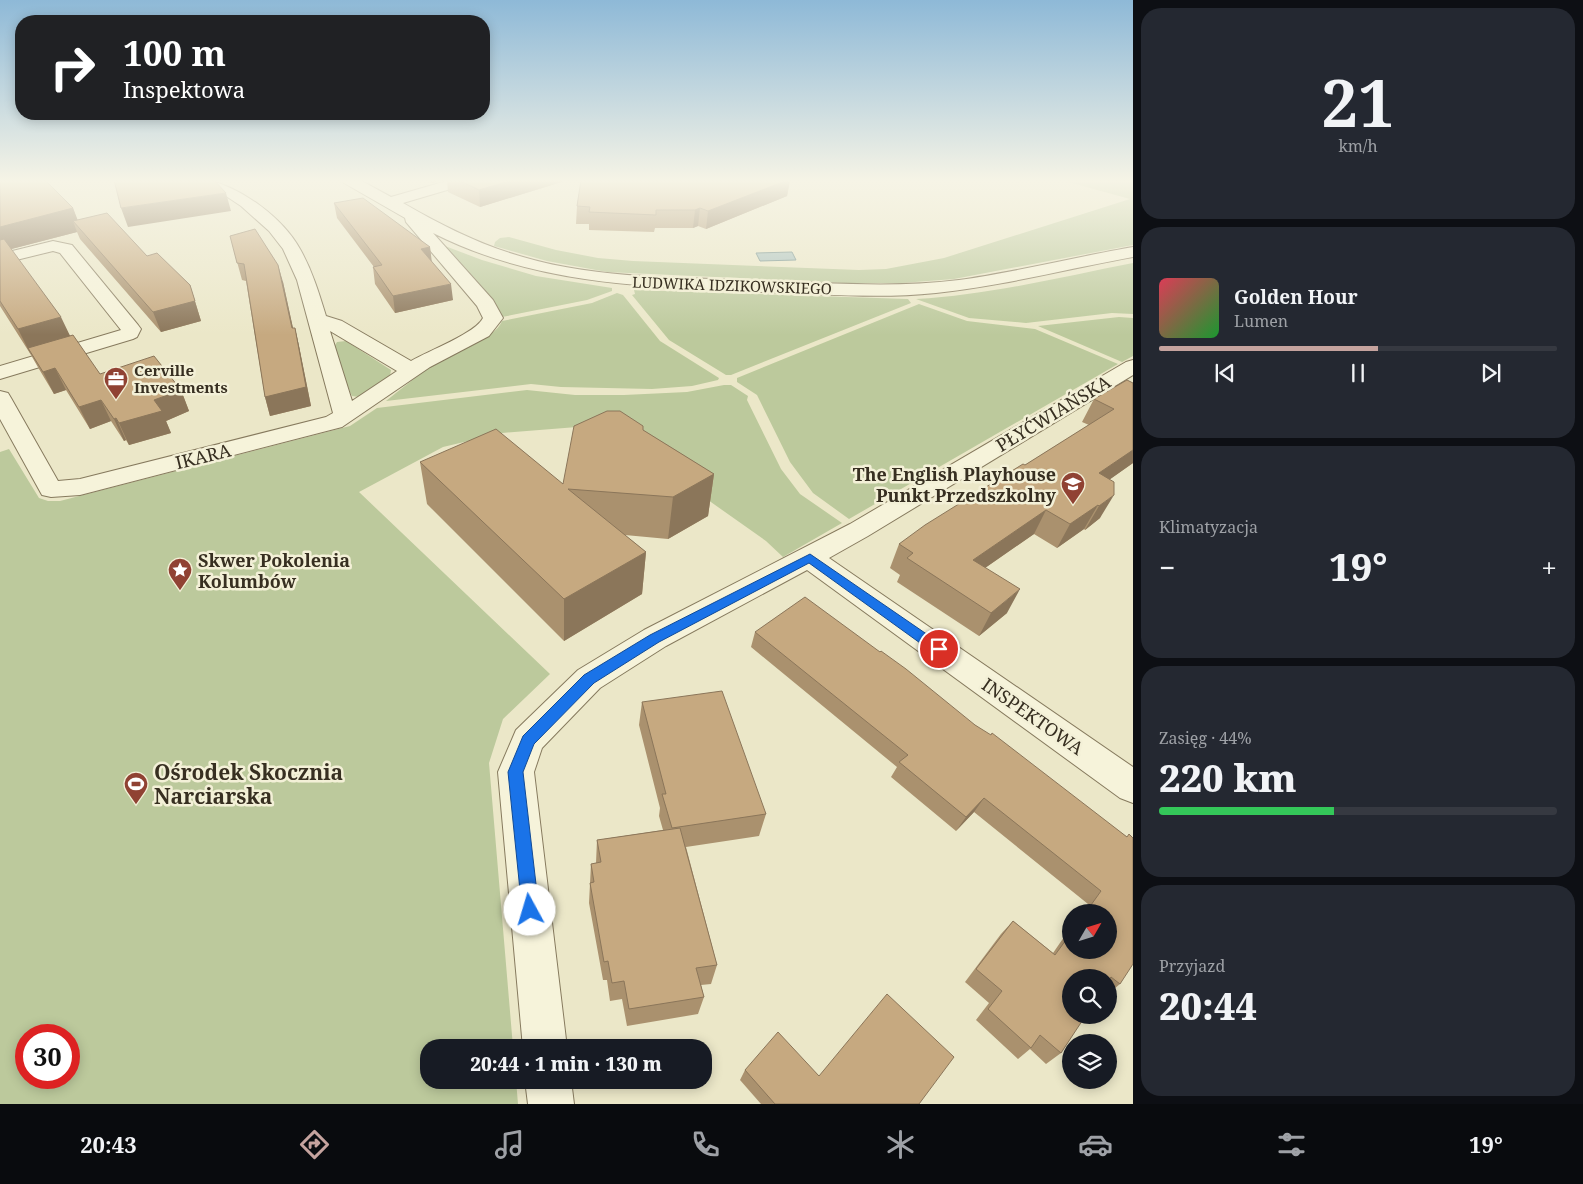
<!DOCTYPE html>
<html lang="pl">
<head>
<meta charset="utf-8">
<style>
  :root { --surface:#171b24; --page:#242831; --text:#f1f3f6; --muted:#9ea1a6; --line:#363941; --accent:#c5a39e }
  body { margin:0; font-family:"Noto Serif",serif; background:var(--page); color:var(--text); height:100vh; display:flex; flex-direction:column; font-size:19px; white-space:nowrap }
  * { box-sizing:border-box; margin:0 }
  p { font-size:16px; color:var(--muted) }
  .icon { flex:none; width:28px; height:28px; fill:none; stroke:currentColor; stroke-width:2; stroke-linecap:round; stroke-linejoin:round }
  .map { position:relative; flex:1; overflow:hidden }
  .drawer { display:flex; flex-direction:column; gap:8px; padding:8px; background:#0d0f14; width:450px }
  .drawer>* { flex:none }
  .top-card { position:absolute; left:15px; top:15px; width:475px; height:105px; border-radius:20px; box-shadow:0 2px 12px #0003; background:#202124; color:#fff; overflow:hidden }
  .needle { width:32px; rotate:51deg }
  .fabs { position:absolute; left:1062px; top:904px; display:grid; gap:10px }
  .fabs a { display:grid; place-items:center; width:55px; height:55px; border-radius:50%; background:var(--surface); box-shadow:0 2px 12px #0003; font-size:25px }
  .speed { position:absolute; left:15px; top:1024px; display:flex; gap:10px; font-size:25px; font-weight:700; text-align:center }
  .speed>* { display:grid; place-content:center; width:65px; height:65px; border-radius:50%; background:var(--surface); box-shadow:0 2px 12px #0003; line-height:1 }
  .speed .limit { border:8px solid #d22; background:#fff; color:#111 }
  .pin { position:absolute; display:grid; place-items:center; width:42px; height:42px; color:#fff; margin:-21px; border:2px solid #fff; border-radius:50%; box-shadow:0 1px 5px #0007 }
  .me { position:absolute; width:55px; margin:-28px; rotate:354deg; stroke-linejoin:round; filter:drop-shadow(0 0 4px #0008) }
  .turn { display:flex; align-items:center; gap:18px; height:105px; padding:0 25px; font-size:22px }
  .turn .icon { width:65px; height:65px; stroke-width:2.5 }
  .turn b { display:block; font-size:35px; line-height:42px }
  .big { font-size:38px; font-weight:800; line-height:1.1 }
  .drawer .card { flex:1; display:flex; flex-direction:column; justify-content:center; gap:8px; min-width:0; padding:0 18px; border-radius:20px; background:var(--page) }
  .drawer .dial { align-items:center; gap:0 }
  .dial b { font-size:65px; line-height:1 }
  .song { display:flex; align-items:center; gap:15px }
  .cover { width:60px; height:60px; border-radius:8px; background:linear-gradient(135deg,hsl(350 70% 55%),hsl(130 70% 35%)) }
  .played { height:5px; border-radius:2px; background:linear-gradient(90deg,var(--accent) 55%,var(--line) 55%) }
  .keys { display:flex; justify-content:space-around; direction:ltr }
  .heat { display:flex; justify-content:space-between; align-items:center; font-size:28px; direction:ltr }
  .charge { height:8px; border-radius:4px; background:linear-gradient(90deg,#34c759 44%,var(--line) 0) }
  .trip { position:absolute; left:420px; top:1039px; width:292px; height:50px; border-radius:20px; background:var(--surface); box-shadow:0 2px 12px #0003; font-weight:800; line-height:50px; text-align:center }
  .tab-bar { display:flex; height:80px; justify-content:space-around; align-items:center; background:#090b0e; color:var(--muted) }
  .tab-bar .icon { width:35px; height:35px }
  .tab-bar .active { color:var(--accent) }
  .tab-bar b { font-size:22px; color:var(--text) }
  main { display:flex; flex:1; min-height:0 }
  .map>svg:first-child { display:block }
  .green { fill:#bcc99c; fill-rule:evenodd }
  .water { fill:#a8c0bd; stroke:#6f8d8b }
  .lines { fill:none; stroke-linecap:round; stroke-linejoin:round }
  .minor-casing { stroke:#867a5e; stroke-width:2 }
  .minor { fill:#f6f3da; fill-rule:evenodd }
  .wall { fill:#aa916e }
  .shaded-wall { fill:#8b765a }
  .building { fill:#c6a980; stroke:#8b765a }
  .route { fill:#1a73e8; stroke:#114b97 }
  .labels { text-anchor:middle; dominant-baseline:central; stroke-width:5; stroke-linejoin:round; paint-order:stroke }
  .far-street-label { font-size:15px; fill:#372f21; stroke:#f3f0d7 }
  .far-poi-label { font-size:15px; font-weight:bold; fill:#372f21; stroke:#f3f0d7; text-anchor:start }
  .street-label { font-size:18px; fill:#372f21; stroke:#f3f0d7 }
  .poi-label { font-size:18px; font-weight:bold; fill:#372f21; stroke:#f3f0d7; text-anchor:end }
  .near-poi-label { font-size:21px; font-weight:bold; fill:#372f21; stroke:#f3f0d7; text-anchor:start }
</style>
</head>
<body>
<main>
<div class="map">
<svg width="1133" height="1104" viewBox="0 0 1133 1104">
  <rect width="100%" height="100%" fill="#ebe7c8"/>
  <path class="green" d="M1061,180H1133V245L954,279L902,283H844L607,272L547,261L494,246L495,242L500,238L509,237L556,250L598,258L633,261L859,270L886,269L944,258L1130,199Z
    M445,246L482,260L536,276L612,288V291L587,300L502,317L497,307Z
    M1133,263V314L1112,313L1026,323L969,318L916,299C989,295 1061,277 1133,263Z
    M634,290L908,299L911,303L731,375H726L669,340L632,295L635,294Z
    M617,293L623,295L660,341L719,378L718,380L692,386L652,389L561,387L531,384L386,401C400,390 414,378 429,368C446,356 496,339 502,321L592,303Z
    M919,304L967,321L1035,329L1118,364L849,519L813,493L790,462L757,395L737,382V378Z
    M1119,317L1133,318V356L1122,362L1038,326Z
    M346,341L391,370L390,376L359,397L352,396L350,392L334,347L337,342Z
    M724,385H731L748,396L747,400L781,469L800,494L842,523L783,557L766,541L602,425L502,433L443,447L359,492L550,674L503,719L489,763L513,1047L429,1048V1080H516L518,1104H0V452L9,449L39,498L48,501H60L350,426L377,408L527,390L575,395H624L687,392ZM26,1035H69V1078H26Z"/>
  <path class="water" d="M792,252L796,260L760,261L756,253Z"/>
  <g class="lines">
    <defs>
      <path id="minor" d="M184,180C191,180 199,179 207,180C241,187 283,218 300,249C312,270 319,293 326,316L342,321L411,361C428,351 476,333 483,318L477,306L406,222L405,218L344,183L342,180H360L391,197L450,180H473L471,183L403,203C441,225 480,245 523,257C601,280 686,277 767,281C831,283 895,288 959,280C1017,272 1075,257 1133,247V257C1067,269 1002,286 936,293C879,299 822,294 765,292C651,287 537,286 433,233L493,300L503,318L489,336L430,367L342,427L80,495L51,497L42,495L0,419V391L8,393L11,398L58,481L80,479L326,417L333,413L297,280L283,249L269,231L241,206L226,196L186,183ZM330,331L397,371L352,401Z
        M53,241L72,245L138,325L141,329L137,337L133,339L0,379V366L121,330L60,253L53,251L0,264V254Z
        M1133,360V375L868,536L829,558L1133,767V803L1120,798L807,570L666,646L600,688L542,748L534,772L567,1048H523L498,772L516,730L578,670L644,630L850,524L1126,362Z
        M525,1080H571L574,1104H528Z"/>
    </defs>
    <use href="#minor" class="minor-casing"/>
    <use href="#minor" class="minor"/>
  </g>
  <path class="wall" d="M0,180L73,208L77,220L147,256L190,285L201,321L161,332L80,239L77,232L11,249L70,336L100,374L181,390L189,411L166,421L171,433L129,445L126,440L124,441L111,421L90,429L66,390L54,394L39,369L31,355L0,306Z
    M425,180H444L432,183Z
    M447,180H568L480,207L448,192Z
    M581,180H790L787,196L706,229L698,226L693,228H655L654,232L589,230V224H576L577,206Z
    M334,203L430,247L431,261L453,300L395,313L375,284L373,267H374L337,218Z
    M230,236L283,282L293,328H295L299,346L311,406L270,416L265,397L246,281L242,280Z
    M1133,383V463L1110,479L1100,518L1085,530L1084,529L1057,548L1034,534L985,568L1007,613L979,636L897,582L900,575L890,568L899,544L1089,425L1082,422L1094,399Z
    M643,430L714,474L708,516L668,539L625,535L646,552L642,594L564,641L427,504L420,462L563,484Z
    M755,632L975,725L1127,837L1120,984L1109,993V978L1061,1053L1046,1064L1030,1049L1018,1059L976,1020L989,1003L965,982L1001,934L1013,921L1053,953L1071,927V950L1109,912H1082L1088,904L974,812L956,831L891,777L897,767L751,647Z
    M642,702L766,814L759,836L686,847L717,965L711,984L701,985L704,997L698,1014L627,1026L622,999L610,1001L607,980H603L589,903L591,864L596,863L597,840L663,830L659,816L660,808L639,725Z
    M745,1070L819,1076L919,1104H761L740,1080Z"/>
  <path class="shaded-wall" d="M431,180H444L432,183Z
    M513,180H568L480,207L479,190Z
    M788,180H790L787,196L706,229L708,211Z
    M226,193L231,211L128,227L121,208Z
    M73,208L82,231L73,221L77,232L0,252V227Z
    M700,208L698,226L693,228L695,210Z
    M430,247L432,263L421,249Z
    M278,265L283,282L297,347L292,328Z
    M451,284L453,300L395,313L393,296Z
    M190,285L201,321L161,332L153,312Z
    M61,317L73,342L28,348L31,355L18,329Z
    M295,328L299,346L311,406L270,416L265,397Z
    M55,368L66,390L54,394L43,372Z
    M181,390L189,411L166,421L171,433L129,445L119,423L154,400Z
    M101,400L111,421L90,429L79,407Z
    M116,418L126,440L124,441L114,419Z
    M1133,450V463L1085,497L1099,473Z
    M714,474L708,516L668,539L673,497Z
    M1114,495L1100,518L1085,530L1099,506Z
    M1098,505L1084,529L1057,548L1070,524Z
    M1046,510L1034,534L962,584L973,560Z
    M646,552L642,594L564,641V599Z
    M1020,589L1007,613L979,636L991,613Z
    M984,798L974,812L956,831L966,817Z"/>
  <path class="building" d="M0,180H45L73,208L0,227Z
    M114,180H214L226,193L121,208Z
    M458,180H513L479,190Z
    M581,180H788L708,211L700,208L695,210H656V215L589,212L590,207L577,206Z
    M363,198L430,247L421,249L451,284L393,296L373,267L382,265L334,203Z
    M107,213L147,256L157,253L190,285L195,301L153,312L73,221Z
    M255,229L278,265L292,328H295L306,387L265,397L244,264L237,263L230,236Z
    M4,239L61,317L18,329L0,301V240Z
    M73,335L100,374L154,356L181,390L154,400L162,411L119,423L116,418L114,419L101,400L79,407L55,368L43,372L28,348Z
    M1127,380L1133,383V450L1099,473L1114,482V495L1099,506L1098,505L1070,524L1046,510L973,560L1020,589L991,613L907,558L913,553L899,544L925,525L1023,464L1025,465L1114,409L1094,399Z
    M607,411H620L643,426V430L714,474L673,497L568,489L646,552L564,599L420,462L496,429L563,484L574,426Z
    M805,597L880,652L881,651L906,669L975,725L991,735L992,733L1127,837L1129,834L1133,838V964L1120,984L1111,977L1109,980V978H1071V1015H1086L1061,1053L1040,1035L1031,1048L988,1009L1002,991L976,969L1013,921L1055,955L1071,933V950H1109V912H1086L1101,891L984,798L966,817L899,762L908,755L755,632Z
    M722,691L766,814L672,828L662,794H666L642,702Z
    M680,828L717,965L696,968L704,997L629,1009L624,981L612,983L608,961L604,962L590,883L594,882L591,864L601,862L597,840Z
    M887,994L954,1057L919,1104H775L745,1070L778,1032L819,1076Z"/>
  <linearGradient id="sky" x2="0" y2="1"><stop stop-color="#8eb9d7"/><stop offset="0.54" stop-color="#f6f4e6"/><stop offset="1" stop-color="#f6f4e6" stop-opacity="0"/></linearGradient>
  <rect width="1133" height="335" fill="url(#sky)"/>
  <path class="route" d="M810,554L944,646L945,649L944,653H934L809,563L659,642L594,683L534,744L523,772L539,910L536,916L530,918L525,916L522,910L508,772L523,736L584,675L650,635Z"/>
  <defs>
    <symbol id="office-pin" viewBox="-11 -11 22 30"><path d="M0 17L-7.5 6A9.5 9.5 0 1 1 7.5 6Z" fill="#904233" stroke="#f3f0d7"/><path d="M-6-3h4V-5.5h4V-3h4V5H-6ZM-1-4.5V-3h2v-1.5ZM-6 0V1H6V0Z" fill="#fff"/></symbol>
    <symbol id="school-pin" viewBox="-11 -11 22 30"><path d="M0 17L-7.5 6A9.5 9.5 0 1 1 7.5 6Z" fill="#904233" stroke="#f3f0d7"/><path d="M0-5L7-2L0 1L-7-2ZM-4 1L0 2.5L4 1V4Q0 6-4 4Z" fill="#fff"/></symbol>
    <symbol id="sight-pin" viewBox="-11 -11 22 30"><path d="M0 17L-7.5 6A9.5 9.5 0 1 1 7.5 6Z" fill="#904233" stroke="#f3f0d7"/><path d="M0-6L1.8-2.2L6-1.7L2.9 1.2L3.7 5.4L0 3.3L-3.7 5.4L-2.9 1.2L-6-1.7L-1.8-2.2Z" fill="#fff"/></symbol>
    <symbol id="stadium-pin" viewBox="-11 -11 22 30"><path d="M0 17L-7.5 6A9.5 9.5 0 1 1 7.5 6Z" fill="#904233" stroke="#f3f0d7"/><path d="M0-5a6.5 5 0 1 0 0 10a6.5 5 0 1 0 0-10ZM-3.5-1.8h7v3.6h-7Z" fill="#fff"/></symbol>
  </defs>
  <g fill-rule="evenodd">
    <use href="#office-pin" x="102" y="365" width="28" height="38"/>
    <use href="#school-pin" x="1059" y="470" width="28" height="38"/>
    <use href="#sight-pin" x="166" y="556" width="28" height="38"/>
    <use href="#stadium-pin" x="122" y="770" width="28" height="38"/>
  </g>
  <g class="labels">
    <g class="far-street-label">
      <text transform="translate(732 285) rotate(2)">LUDWIKA IDZIKOWSKIEGO</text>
    </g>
    <g class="far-poi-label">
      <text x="134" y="370">Cerville<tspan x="134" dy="17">Investments</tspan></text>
    </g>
    <g class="street-label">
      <text transform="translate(1053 413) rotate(-31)">PŁYĆWIAŃSKA</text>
      <text transform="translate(203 456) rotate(-14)">IKARA</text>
      <text transform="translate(1033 716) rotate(35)">INSPEKTOWA</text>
    </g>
    <g class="poi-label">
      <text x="1056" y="474">The English Playhouse<tspan x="1056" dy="21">Punkt Przedszkolny</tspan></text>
      <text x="198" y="560" text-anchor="start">Skwer Pokolenia<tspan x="198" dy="21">Kolumbów</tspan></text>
    </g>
    <g class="near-poi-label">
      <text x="154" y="772">Ośrodek Skocznia<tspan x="154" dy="24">Narciarska</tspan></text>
    </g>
  </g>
</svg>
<div class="fabs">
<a><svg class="needle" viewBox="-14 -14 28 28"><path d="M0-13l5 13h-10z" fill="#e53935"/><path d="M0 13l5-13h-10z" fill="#9ea1a6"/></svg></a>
<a><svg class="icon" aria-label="search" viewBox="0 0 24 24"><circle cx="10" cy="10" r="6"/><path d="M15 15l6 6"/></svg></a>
<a><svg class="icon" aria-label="layers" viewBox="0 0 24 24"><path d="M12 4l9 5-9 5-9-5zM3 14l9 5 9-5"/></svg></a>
</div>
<div class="speed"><div class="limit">30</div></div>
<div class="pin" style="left:939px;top:649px;background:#d93025"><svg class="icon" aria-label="arrive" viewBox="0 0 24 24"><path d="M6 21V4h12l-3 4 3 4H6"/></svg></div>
<svg class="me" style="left:530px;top:910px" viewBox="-20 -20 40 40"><circle r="19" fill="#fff"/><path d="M0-13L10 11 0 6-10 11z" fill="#1a73e8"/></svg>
<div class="trip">20:44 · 1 min · 130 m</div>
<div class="top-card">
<div class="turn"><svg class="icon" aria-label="right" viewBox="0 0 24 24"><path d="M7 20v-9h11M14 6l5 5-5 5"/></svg><div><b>100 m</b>Inspektowa</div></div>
</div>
</div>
<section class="drawer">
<div class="card dial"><b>21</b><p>km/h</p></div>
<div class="card">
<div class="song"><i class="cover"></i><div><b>Golden Hour</b><p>Lumen</p></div></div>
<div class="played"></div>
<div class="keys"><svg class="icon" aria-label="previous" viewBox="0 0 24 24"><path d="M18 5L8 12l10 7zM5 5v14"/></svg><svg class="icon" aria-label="pause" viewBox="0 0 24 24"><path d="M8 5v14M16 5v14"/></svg><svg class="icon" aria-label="next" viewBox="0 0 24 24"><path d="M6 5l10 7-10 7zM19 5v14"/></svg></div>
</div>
<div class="card"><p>Klimatyzacja</p>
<div class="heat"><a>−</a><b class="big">19°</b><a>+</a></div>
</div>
<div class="card"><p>Zasięg · 44%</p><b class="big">220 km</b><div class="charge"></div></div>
<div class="card"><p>Przyjazd</p><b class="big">20:44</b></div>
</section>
</main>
<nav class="tab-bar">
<b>20:43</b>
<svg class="icon active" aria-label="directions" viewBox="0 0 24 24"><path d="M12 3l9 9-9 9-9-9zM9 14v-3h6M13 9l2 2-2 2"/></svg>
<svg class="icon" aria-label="music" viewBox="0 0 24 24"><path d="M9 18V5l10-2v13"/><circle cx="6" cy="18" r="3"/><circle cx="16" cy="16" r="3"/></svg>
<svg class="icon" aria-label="phone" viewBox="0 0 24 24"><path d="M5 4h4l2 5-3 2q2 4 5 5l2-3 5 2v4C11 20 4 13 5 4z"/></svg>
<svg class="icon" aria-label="climate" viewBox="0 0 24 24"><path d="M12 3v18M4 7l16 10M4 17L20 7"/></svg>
<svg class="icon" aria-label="car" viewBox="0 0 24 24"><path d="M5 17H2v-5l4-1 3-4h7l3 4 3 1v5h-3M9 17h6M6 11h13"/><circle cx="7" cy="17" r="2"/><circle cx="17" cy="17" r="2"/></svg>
<svg class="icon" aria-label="filters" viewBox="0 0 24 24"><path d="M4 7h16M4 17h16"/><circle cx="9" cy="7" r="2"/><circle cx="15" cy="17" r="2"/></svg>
<b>19°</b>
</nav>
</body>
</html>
